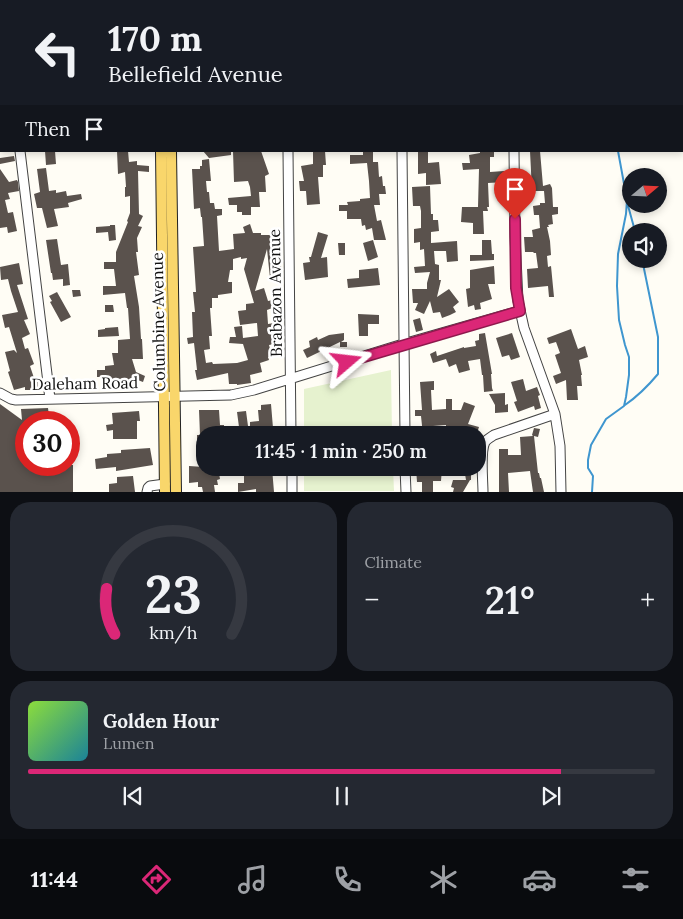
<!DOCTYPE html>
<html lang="en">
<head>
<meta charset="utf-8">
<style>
  :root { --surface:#171b24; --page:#242831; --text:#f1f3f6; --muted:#9ea1a6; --line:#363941; --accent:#db2777 }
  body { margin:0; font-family:Lora,serif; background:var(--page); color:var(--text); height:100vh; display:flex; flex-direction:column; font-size:19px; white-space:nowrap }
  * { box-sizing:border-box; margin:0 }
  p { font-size:16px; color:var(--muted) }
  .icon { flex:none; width:28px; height:28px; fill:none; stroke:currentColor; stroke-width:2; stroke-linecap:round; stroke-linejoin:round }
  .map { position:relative; height:492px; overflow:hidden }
  .side { display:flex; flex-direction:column; gap:10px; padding:10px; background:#0d0f14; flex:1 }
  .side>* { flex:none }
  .hud { position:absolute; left:0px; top:0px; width:684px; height:152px; box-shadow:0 2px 8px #0003; background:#171b24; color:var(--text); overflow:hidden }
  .needle { width:32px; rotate:71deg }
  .controls { position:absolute; left:622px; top:168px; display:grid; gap:10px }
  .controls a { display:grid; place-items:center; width:45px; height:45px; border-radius:50%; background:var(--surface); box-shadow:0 2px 8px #0003; font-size:25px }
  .speed { position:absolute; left:15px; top:411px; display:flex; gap:10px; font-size:25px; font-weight:700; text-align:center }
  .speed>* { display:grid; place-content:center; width:65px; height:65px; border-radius:50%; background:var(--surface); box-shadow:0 2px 8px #0003; line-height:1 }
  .speed .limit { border:8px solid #d22; background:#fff; color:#111 }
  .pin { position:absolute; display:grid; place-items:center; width:42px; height:42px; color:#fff; margin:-51px -21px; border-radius:50% 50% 50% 0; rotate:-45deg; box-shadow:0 0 5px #0007 }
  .pin .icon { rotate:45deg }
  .me { position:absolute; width:55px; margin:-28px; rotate:73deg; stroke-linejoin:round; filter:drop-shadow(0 0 4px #0008) }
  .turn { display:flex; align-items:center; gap:18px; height:105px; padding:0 25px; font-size:22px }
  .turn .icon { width:65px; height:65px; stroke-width:2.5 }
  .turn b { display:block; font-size:35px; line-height:42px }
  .then { display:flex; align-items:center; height:48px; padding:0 25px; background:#0003; gap:10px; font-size:19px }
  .big { font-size:38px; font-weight:600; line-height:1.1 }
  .side .tile { flex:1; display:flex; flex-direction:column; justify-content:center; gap:8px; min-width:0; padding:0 18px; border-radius:20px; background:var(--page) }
  .side .dial { align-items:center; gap:0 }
  .dial svg { height:130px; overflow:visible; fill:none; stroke:var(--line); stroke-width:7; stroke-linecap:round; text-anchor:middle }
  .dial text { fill:var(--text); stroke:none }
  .song { display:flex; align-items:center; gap:15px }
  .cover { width:60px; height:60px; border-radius:8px; background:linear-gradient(135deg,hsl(90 70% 55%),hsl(190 70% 35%)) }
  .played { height:5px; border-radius:2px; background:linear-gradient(90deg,var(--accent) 85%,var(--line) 85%) }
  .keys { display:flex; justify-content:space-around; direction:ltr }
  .heat { display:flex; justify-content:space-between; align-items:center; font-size:28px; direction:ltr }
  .side .tiles { flex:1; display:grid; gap:10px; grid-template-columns:1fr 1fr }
  .tile:last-child { grid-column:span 2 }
  .trip { position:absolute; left:196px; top:426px; width:290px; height:50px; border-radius:20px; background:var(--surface); box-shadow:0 2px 8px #0003; font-weight:600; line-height:50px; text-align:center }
  .tab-bar { display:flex; height:80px; justify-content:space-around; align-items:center; background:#090b0e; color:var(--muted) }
  .tab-bar .icon { width:35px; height:35px }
  .tab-bar .on { color:var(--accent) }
  .tab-bar b { font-size:22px; color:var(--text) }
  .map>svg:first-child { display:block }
  .pitch { fill:#e6f2cf }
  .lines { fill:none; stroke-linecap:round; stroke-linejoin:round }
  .stream { stroke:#3f96cf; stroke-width:2 }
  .building { fill:#5a524d; fill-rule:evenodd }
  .minor-casing { stroke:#444; stroke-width:11 }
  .major-casing { stroke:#222; stroke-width:12 }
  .minor { stroke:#fff; stroke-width:9 }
  .major { stroke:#f9d66b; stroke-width:10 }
  .route-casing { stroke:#8e194d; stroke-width:12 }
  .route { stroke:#db2777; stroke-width:9 }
  .labels { text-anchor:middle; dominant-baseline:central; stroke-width:5; stroke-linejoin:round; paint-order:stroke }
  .street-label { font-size:16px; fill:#111; stroke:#fff }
</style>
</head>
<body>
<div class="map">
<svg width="683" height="492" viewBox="0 0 683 492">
  <rect width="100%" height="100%" fill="#fffdf5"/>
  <path class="pitch" d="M391,370L392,435H304V389Z
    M304,468H393L394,491H304Z"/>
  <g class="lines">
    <path class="stream" d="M598,1V0
      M627,202L635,231
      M625,405C638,396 648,386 658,374V337L642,259
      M592,492L593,476L588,468V460L591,445L606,419L624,406L626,397L629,375V357L625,345L619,320L617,286L618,254L626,214L627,200L618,151"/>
  </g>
  <path class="building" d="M45,151H55L56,164L46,165Z
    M117,151H128L129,162L137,161V165L149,166V172L138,171L139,214L143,216L138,226L142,227L137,238L138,252H136L139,275L134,276L139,307L141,339H142L143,359H132L136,372L145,376L143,382L135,379L119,385V389H110V383H106L105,377H97V370H105V366L114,365L112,353H118V340L130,339L128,308H127L125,293L103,295V286H116L114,269H104V262H116V252L128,222L127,221L130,213V196L125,197V187H126L125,172L118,174Z
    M203,151H231V155L209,158Z
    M233,151H261L269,174L265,176L266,192H259L260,207H251V215H242V212H237V205H229L228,198L251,196L250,187L248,181L234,182Z
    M313,151H325L326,165H323V177H318L320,204L307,205L306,191H300L299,181H304L301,166L313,164Z
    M363,151H373V162H378L379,177L382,176L383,186H385L386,194H379L380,205H374L377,221L381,220L386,240H374L372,228L366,230L365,225L362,226L361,219H347V211H339V205H348L347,202L360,201V199L370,198L369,181L367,163L350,164V155H363Z
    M418,151H428V163L439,162L441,184L426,185V173L418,174Z
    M480,151H494V157H490V172L504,171L505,182L488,183L489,207H487L488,211H483L484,234H473V223L461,222L462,207H478L479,169L463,170L462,163H470L469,155L480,153Z
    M530,151H540L543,186L550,184L552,188L553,207H558V214L552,215L553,224L548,225L549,227H547L550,241L551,255L547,256L548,267L551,266L554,297H549L548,286L528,288L527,269L538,268L536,253H534L533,252H525L524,237H533L532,230L540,228L539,215H534L533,206L540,205V203H545L544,191H532Z
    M14,156L15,161L0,164V158Z
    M209,159L211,181H206L207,192H209L210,203H214L215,209H222V215L217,216L219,251L234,249L233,234L245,233L243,227L250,224L253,233H261V235H274L275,266L276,267L281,266L282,275L276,276V278H270L267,249L255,291L264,288L268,301L273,300L275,307L267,310L268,324L280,322L281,330L274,331V344L269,345L272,356L268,357L269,360L260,363L262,372L250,375L251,383L237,385V384H229L228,373L197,380L195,370H197L194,343L188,344L187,338L193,337L192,312H195L193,292H196L193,247L204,246L202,217H201L200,208L194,209L192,169H200V166H202V160ZM241,257V259L247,258L244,269L254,303L246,304V310L238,311L240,325L257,323L258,336L243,338L242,326L234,327L236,337H230L229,343L243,344L248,360L237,363L213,364L212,362L206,363L204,350L210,349L209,336H212L210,308H212V298H218V295L232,293V282H228L230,270H233V259Z
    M46,168L49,191L56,190V193L66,191L67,196L81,194L82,199L68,203L69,207L54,209L58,226L47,228L42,208H37L34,194L40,192L37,169Z
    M0,169L9,182L17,180L18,182L19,191L8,193L10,199L5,200L8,213L13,212L17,231L8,233L7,227L0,228Z
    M430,186L431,214H433V220H438L439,231L431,232V243L457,241L458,261L447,262L446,251H434L435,264L439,265V280H441L437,297L449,289L459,302L453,307L456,312L450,315L442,318L440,312L433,313L430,301L424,314L415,310L418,303H413L412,289H427V283L430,272L415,273L414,267L425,266L424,249L420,250V242L414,243V229L421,228V211L420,206H413L412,187Z
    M110,225H115L116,240L109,241L108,232L96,233V227L110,226Z
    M318,232L328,235L321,258L327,257L328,277L305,280L303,263L310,262L309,257H311Z
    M57,239L61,265L68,264L70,285L63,286V279L53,280L52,273H51L46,240Z
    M373,240L378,257L368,261L363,243Z
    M482,240H491L492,254H494V260L470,261V255H482Z
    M338,243H345V255H339Z
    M19,263L23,284L17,285L28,319L24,320L30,334L22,338L25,349L28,348L34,364L30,366L35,381H38V388H33V390H25V387L14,390L8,372L10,371L5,352L14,350L17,353L9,327L5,328L2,315L18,312L11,291L8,279L1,280L0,267Z
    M494,266L495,284H488L492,299L480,303L481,309L475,310L474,305L468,307L466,289L470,288V270Z
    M378,268L380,285L348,288L347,279L359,278V270Z
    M72,290H80L81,296L73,297Z
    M57,292L71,317L61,322L50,302L52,301L49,296Z
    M105,305H113L114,312H105Z
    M358,314L379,315V324H368V336H359Z
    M420,318L423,330L416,332L413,320Z
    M118,327L119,336L98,337V330L105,329V328Z
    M571,329L578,349L585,346L588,357L579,360L582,375H581L582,386H577L578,400H567L566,380L556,384L553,376L561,373L555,355L560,353L556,342L549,344L547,338Z
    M344,333V340L341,342H347V347H340V342L307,358L303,350L310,347L309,341L317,337L318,340L329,335Z
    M485,333L492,374H491L492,388L493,391L484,392L483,375H482L480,359L468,361L470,370L459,373L456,364L449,367L446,359L433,363L430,354L436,351L437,356L464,347V348L476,346L475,341L479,340V334Z
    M512,333L520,357L511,360L509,355L502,357L496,338Z
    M523,379L526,391L537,387L540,395L538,396L541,408L535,410L534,406L518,412L514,402L517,401L511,382Z
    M434,381V390H431L432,410L446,409V399H452V410H461L464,402L475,406L468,424L479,427L477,433L467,430L466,435L446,434V425L433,426L434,435H423L421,416H415V410H422L420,382Z
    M505,393V405L508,404V412L495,413V405L489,394Z
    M0,404L22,420L21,409L48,408L49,416L55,415L56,422H26V431L19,432L23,444H26V465H73V492H0Z
    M271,404L273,428H269V435H256L255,429H250V422L259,421L258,410H261V405Z
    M199,410H219L220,425H224V435H205V456H197V435H204H200Z
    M139,411L140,421H137V439H113V430L107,431L106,425L113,424L112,413Z
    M246,411L248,426L239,427L237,412Z
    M534,428L540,429L538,437L534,436L538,473H539L540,478H541L544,492H533L530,471L508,473L509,492H499V449H508V455H521L520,437L533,436L532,435Z
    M150,448L153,465L116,471V467L96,469L95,459L107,457V454L121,453V450Z
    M189,466L218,468L220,479L217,480L218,485H214L215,492H203L202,487H198V482L189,483Z
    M260,468H272L274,492H256V489L238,492V483H244V476L252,475V469H260Z
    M416,468H442L441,481H433V492H422V482H417Z
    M465,474H471V480H470L463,492H453L454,488L451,487L453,480H466Z
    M133,476L135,492H109V484L117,483V477Z"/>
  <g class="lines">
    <defs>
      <path id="minor" d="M2,0V1
        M268,0V1
        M383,0L384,1
        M515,0V1
        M20,151L50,399
        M288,151L291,435
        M402,151L405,435
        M514,151L515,236L518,301L524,328L555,414L560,446L561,492
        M0,393L11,399L16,400L231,395L254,390L403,344L519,311
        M292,468V492
        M405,468L406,492
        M147,492L148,488L150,486L165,484
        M483,492C483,481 480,451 485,442C487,439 491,437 494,435L555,414"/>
      <path id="major" d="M159,0V1
        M169,0V1
        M161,151L165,492
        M171,151L176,492"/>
    </defs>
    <use href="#minor" class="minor-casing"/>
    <use href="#major" class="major-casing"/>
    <use href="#minor" class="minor"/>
    <use href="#major" class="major"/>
  </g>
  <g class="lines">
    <defs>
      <path id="route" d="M347,362L520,311L516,288L515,219"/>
    </defs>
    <use href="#route" class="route-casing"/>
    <use href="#route" class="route"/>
  </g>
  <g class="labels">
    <g class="street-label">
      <text transform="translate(275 293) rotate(-91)">Brabazon Avenue</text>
      <text transform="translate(158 322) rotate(-91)">Columbine Avenue</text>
      <text transform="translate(85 383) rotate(-1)">Daleham Road</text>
    </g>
  </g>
</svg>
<div class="controls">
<a><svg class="needle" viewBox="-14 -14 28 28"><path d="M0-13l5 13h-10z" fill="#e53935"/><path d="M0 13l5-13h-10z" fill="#9ea1a6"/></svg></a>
<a><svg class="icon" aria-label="sound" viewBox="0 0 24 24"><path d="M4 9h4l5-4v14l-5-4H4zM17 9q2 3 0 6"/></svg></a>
</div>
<div class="speed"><div class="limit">30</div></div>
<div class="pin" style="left:515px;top:219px;background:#d93025"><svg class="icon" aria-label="arrive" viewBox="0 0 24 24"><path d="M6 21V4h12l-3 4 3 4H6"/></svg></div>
<svg class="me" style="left:347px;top:362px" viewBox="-20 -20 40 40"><path d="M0-17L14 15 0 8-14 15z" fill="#db2777" stroke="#fff" stroke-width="4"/></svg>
<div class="trip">11:45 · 1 min · 250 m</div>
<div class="hud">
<div class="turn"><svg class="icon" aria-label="left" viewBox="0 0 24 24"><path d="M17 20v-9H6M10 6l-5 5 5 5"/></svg><div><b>170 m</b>Bellefield Avenue</div></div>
<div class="then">Then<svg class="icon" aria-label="arrive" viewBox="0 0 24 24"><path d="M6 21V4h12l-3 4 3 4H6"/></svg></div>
</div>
</div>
<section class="side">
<div class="tiles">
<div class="tile dial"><svg viewBox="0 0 100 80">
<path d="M14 69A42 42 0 1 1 86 69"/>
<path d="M14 69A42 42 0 0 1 9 41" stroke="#db2777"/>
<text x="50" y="56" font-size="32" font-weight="700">23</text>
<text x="50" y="72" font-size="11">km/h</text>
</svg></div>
<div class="tile"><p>Climate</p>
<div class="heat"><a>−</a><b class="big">21°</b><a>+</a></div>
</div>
<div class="tile">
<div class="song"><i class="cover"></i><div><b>Golden Hour</b><p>Lumen</p></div></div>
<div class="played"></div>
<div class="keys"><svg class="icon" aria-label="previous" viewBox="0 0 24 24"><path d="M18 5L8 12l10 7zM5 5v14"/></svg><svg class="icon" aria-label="pause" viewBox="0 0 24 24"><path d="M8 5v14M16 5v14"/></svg><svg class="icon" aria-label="next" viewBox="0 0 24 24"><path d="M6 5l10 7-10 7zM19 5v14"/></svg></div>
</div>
</div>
</section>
<nav class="tab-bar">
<b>11:44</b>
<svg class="icon on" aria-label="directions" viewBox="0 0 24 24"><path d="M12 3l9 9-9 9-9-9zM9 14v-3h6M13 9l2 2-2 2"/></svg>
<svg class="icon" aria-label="music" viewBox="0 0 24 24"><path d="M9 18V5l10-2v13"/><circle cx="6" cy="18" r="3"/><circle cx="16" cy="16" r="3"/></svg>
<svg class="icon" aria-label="phone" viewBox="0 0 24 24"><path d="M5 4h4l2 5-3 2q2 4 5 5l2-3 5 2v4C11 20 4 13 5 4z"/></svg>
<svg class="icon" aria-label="climate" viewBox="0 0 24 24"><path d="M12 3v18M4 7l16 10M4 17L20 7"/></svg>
<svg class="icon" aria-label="car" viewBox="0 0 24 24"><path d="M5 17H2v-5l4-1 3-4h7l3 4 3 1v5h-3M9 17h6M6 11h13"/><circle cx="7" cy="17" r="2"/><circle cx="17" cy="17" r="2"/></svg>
<svg class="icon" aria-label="filters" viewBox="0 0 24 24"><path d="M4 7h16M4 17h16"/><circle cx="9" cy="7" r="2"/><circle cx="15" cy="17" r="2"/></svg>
</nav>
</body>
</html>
